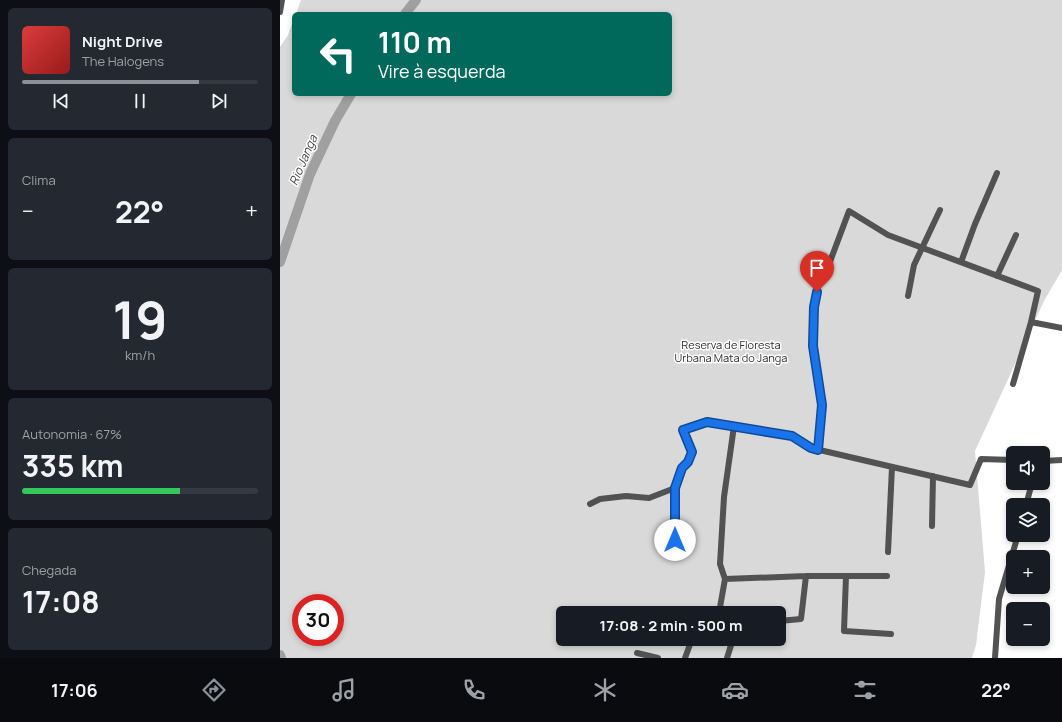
<!DOCTYPE html>
<html lang="pt">
<head>
<meta charset="utf-8">
<style>
  :root { --surface:#171b24; --page:#242831; --text:#f1f3f6; --muted:#9ea1a6; --line:#363941; --accent:#8c9099 }
  body { margin:0; font-family:Manrope,sans-serif; background:var(--page); color:var(--text); height:100vh; display:flex; flex-direction:column; font-size:15px; white-space:nowrap }
  * { box-sizing:border-box; margin:0 }
  p { font-size:13px; color:var(--muted) }
  .icon { flex:none; width:22px; height:22px; fill:none; stroke:currentColor; stroke-width:2; stroke-linecap:round; stroke-linejoin:round }
  .map { position:relative; flex:1; overflow:hidden }
  .side { display:flex; flex-direction:column; gap:8px; padding:8px; background:#0d0f14; width:280px }
  .side>* { flex:none }
  .guide { position:absolute; left:12px; top:12px; width:380px; height:84px; border-radius:6px; box-shadow:0 2px 6px #0003; background:#00695c; color:#fff; overflow:hidden }
  .buttons { position:absolute; left:726px; top:446px; display:grid; gap:8px }
  .buttons a { display:grid; place-items:center; width:44px; height:44px; border-radius:6px; background:var(--surface); box-shadow:0 2px 6px #0003; font-size:20px }
  .speed { position:absolute; left:12px; top:594px; display:flex; gap:8px; font-size:20px; font-weight:700; text-align:center }
  .speed>* { display:grid; place-content:center; width:52px; height:52px; border-radius:50%; background:var(--surface); box-shadow:0 2px 6px #0003; line-height:1 }
  .speed .limit { border:6px solid #d22; background:#fff; color:#111 }
  .pin { position:absolute; display:grid; place-items:center; width:34px; height:34px; color:#fff; margin:-41px -17px; border-radius:50% 50% 50% 0; rotate:-45deg; box-shadow:0 0 4px #0007 }
  .pin .icon { rotate:45deg }
  .me { position:absolute; width:44px; margin:-22px; rotate:0deg; stroke-linejoin:round; filter:drop-shadow(0 0 3px #0008) }
  .turn { display:flex; align-items:center; gap:14px; height:84px; padding:0 20px; font-size:18px }
  .turn .icon { width:52px; height:52px; stroke-width:2.5 }
  .turn b { display:block; font-size:28px; line-height:34px }
  .big { font-size:30px; font-weight:700; line-height:1.1 }
  .side .widget { flex:1; display:flex; flex-direction:column; justify-content:center; gap:6px; min-width:0; padding:0 14px; border-radius:6px; background:var(--page) }
  .side .dial { align-items:center; gap:0 }
  .dial b { font-size:52px; line-height:1 }
  .song { display:flex; align-items:center; gap:12px }
  .cover { width:48px; height:48px; border-radius:6px; background:linear-gradient(135deg,hsl(0 70% 55%),hsl(0 70% 35%)) }
  .played { height:4px; border-radius:2px; background:linear-gradient(90deg,var(--accent) 75%,var(--line) 75%) }
  .keys { display:flex; justify-content:space-around; direction:ltr }
  .heat { display:flex; justify-content:space-between; align-items:center; font-size:22px; direction:ltr }
  .charge { height:6px; border-radius:3px; background:linear-gradient(90deg,#34c759 67%,var(--line) 0) }
  .trip { position:absolute; left:276px; top:606px; width:230px; height:40px; border-radius:6px; background:var(--surface); box-shadow:0 2px 6px #0003; font-weight:700; line-height:40px; text-align:center }
  .tab-bar { display:flex; height:64px; justify-content:space-around; align-items:center; background:#090b0e; color:var(--muted) }
  .tab-bar .icon { width:28px; height:28px }
  .tab-bar .current { color:var(--accent) }
  .tab-bar b { font-size:18px; color:var(--text) }
  main { display:flex; flex:1; min-height:0 }
  .map>svg:first-child { display:block }
  .green { fill:#d9d9d9; fill-rule:evenodd }
  .lines { fill:none; stroke-linecap:round; stroke-linejoin:round }
  .river { stroke:#a0a0a0; stroke-width:10 }
  .minor { stroke:#525252; stroke-width:6 }
  .route-casing { stroke:#114b97; stroke-width:10 }
  .route { stroke:#1a73e8; stroke-width:7 }
  .labels { text-anchor:middle; dominant-baseline:central; stroke-width:3; stroke-linejoin:round; paint-order:stroke }
  .park-label { font-size:11px; fill:#303030; stroke:#fff }
  .water-label { font-size:12px; font-style:italic; fill:#414141; stroke:#fff }
</style>
</head>
<body>
<main>
<section class="side">
<div class="widget">
<div class="song"><i class="cover"></i><div><b>Night Drive</b><p>The Halogens</p></div></div>
<div class="played"></div>
<div class="keys"><svg class="icon" aria-label="previous" viewBox="0 0 24 24"><path d="M18 5L8 12l10 7zM5 5v14"/></svg><svg class="icon" aria-label="pause" viewBox="0 0 24 24"><path d="M8 5v14M16 5v14"/></svg><svg class="icon" aria-label="next" viewBox="0 0 24 24"><path d="M6 5l10 7-10 7zM19 5v14"/></svg></div>
</div>
<div class="widget"><p>Clima</p>
<div class="heat"><a>−</a><b class="big">22°</b><a>+</a></div>
</div>
<div class="widget dial"><b>19</b><p>km/h</p></div>
<div class="widget"><p>Autonomia · 67%</p><b class="big">335 km</b><div class="charge"></div></div>
<div class="widget"><p>Chegada</p><b class="big">17:08</b></div>
</section>
<div class="map">
<svg width="782" height="658" viewBox="0 0 782 658">
  <rect width="100%" height="100%" fill="#fff"/>
  <path class="green" d="M21,0H782V270L764,301L695,451L705,572L696,645L692,658H0V47L8,35L14,18V94H390V14H16ZM21,603H55V637H21ZM283,613H499V639H283Z"/>
  <g class="lines">
    <path class="river" d="M125,14L136,0
      M0,262L30,174L55,121L71,94
      M0,655L1,658"/>
    <path class="minor" d="M0,12L2,0
      M681,262L695,224L717,173
      M548,267L569,211L608,235L758,291L751,322L782,328
      M717,276L736,235
      M628,296L634,265L660,210
      M733,384L751,322
      M538,450L542,405L533,346L534,307L539,277
      M763,461L782,460
      M395,488V554
      M310,504L320,499L346,496L369,498L395,488L402,468L408,462L412,451L403,430L427,421L512,437L531,448L690,485L701,459L733,460
      M746,505L752,483
      M652,526L653,476
      M608,552L612,467
      M566,576L564,631L611,634
      M445,579L526,576H607
      M439,613L445,579L440,564L444,497L454,426
      M499,621L521,619L526,576
      M357,653L378,658
      M405,658L412,639
      M447,658L453,639
      M715,658L719,599L738,535"/>
  </g>
  <g class="lines">
    <defs>
      <path id="route" d="M395,540V488L402,468L408,462L412,452L403,430L427,422L512,436L531,448L538,450L542,405L533,346L534,307L537,292"/>
    </defs>
    <use href="#route" class="route-casing"/>
    <use href="#route" class="route"/>
  </g>
  <g class="labels">
    <g class="park-label">
      <text x="451" y="344">Reserva de Floresta<tspan x="451" dy="13">Urbana Mata do Janga</tspan></text>
    </g>
    <g class="water-label">
      <text transform="translate(23 160) rotate(-67)">Rio Janga</text>
    </g>
  </g>
</svg>
<div class="buttons">
<a><svg class="icon" aria-label="sound" viewBox="0 0 24 24"><path d="M4 9h4l5-4v14l-5-4H4zM17 9q2 3 0 6"/></svg></a>
<a><svg class="icon" aria-label="layers" viewBox="0 0 24 24"><path d="M12 4l9 5-9 5-9-5zM3 14l9 5 9-5"/></svg></a>
<a>+</a>
<a>−</a>
</div>
<div class="speed"><div class="limit">30</div></div>
<div class="pin" style="left:537px;top:292px;background:#d93025"><svg class="icon" aria-label="arrive" viewBox="0 0 24 24"><path d="M6 21V4h12l-3 4 3 4H6"/></svg></div>
<svg class="me" style="left:395px;top:540px" viewBox="-20 -20 40 40"><circle r="19" fill="#fff"/><path d="M0-13L10 11 0 6-10 11z" fill="#1a73e8"/></svg>
<div class="trip">17:08 · 2 min · 500 m</div>
<div class="guide">
<div class="turn"><svg class="icon" aria-label="left" viewBox="0 0 24 24"><path d="M17 20v-9H6M10 6l-5 5 5 5"/></svg><div><b>110 m</b>Vire à esquerda</div></div>
</div>
</div>
</main>
<nav class="tab-bar">
<b>17:06</b>
<svg class="icon current" aria-label="directions" viewBox="0 0 24 24"><path d="M12 3l9 9-9 9-9-9zM9 14v-3h6M13 9l2 2-2 2"/></svg>
<svg class="icon" aria-label="music" viewBox="0 0 24 24"><path d="M9 18V5l10-2v13"/><circle cx="6" cy="18" r="3"/><circle cx="16" cy="16" r="3"/></svg>
<svg class="icon" aria-label="phone" viewBox="0 0 24 24"><path d="M5 4h4l2 5-3 2q2 4 5 5l2-3 5 2v4C11 20 4 13 5 4z"/></svg>
<svg class="icon" aria-label="climate" viewBox="0 0 24 24"><path d="M12 3v18M4 7l16 10M4 17L20 7"/></svg>
<svg class="icon" aria-label="car" viewBox="0 0 24 24"><path d="M5 17H2v-5l4-1 3-4h7l3 4 3 1v5h-3M9 17h6M6 11h13"/><circle cx="7" cy="17" r="2"/><circle cx="17" cy="17" r="2"/></svg>
<svg class="icon" aria-label="filters" viewBox="0 0 24 24"><path d="M4 7h16M4 17h16"/><circle cx="9" cy="7" r="2"/><circle cx="15" cy="17" r="2"/></svg>
<b>22°</b>
</nav>
</body>
</html>
